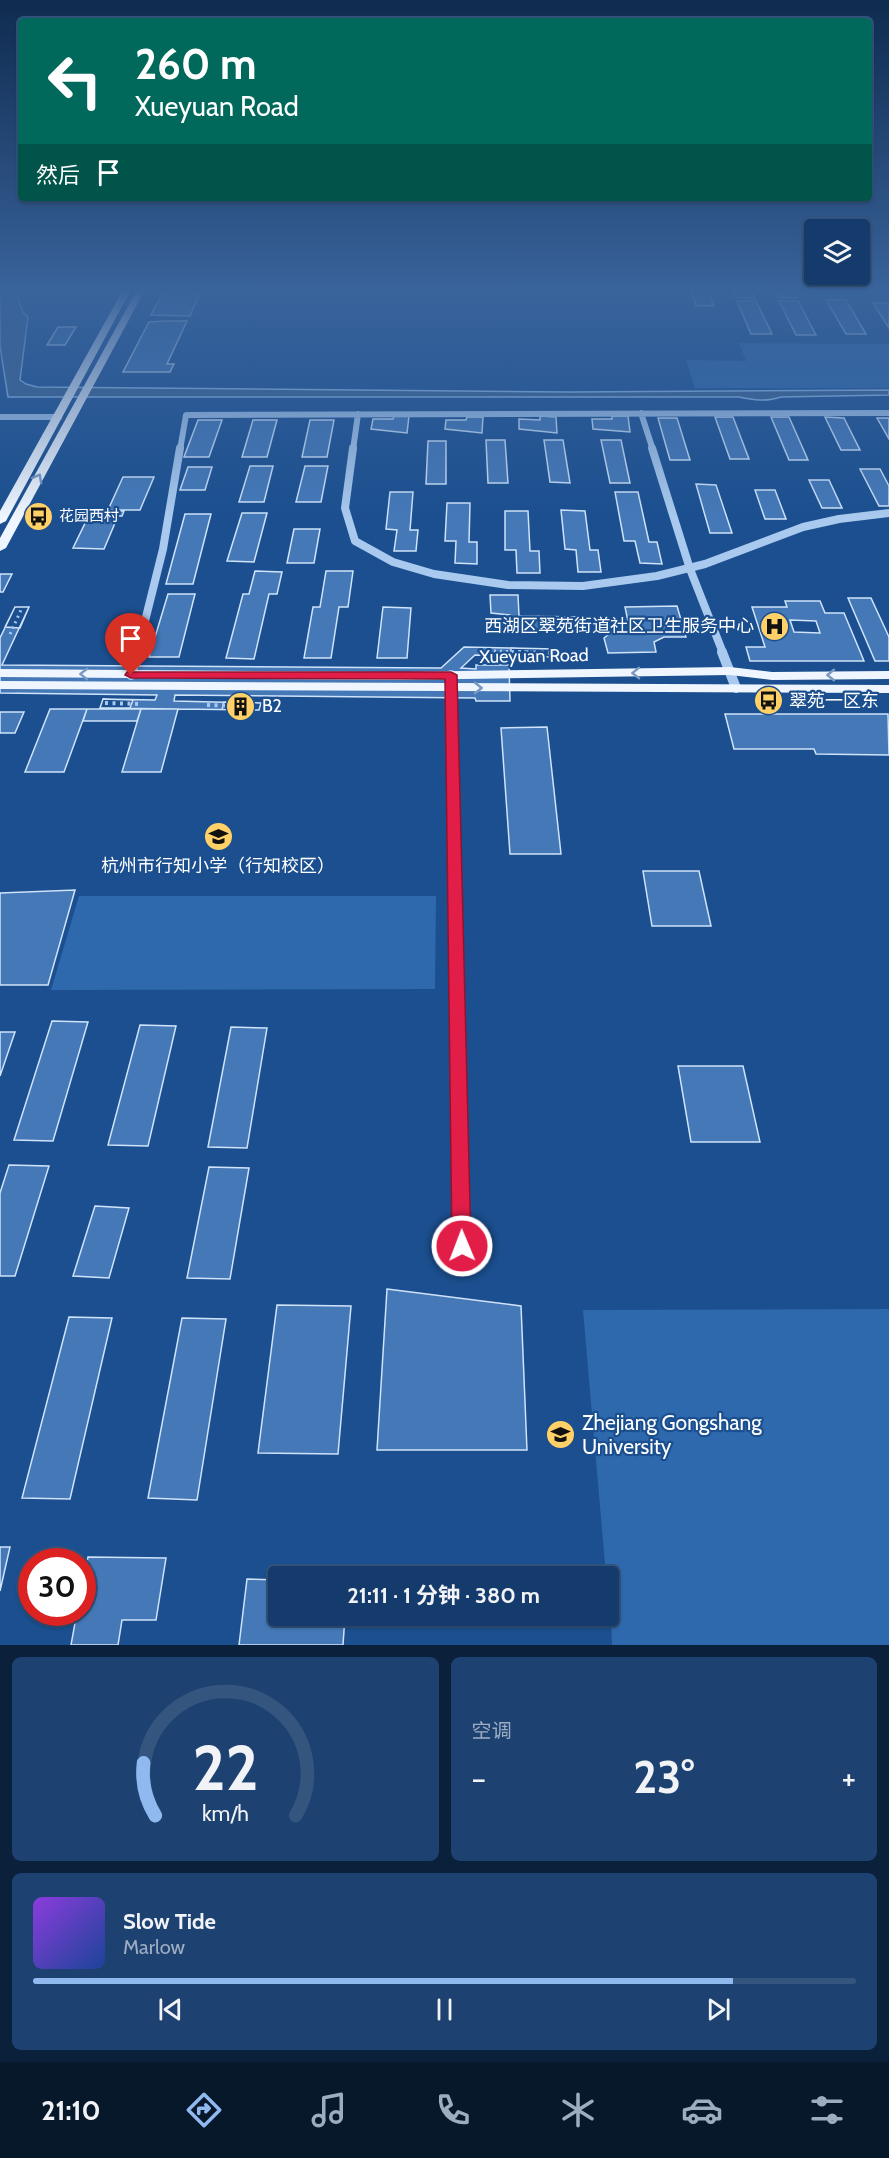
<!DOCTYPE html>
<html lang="zh">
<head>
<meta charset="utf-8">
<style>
  :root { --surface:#143b6b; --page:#1d4271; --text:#f1f3f6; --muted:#9dadc1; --line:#33557e; --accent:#90b9f0 }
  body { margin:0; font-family:Cabin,"Noto Sans SC",sans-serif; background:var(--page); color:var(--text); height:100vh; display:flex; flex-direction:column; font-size:22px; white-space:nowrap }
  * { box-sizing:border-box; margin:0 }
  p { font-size:20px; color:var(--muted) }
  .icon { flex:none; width:33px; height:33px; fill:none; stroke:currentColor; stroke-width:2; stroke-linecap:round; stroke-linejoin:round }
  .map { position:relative; height:1645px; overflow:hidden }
  .sheet { display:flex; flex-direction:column; gap:12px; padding:12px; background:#0b203b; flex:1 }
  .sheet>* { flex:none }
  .top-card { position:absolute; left:18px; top:18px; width:854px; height:183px; border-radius:6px; box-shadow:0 2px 4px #0004,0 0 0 2px var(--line); background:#00695c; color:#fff; overflow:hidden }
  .fabs { position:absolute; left:804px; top:219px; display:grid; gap:12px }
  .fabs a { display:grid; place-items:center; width:66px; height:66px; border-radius:6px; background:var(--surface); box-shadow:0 2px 4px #0004,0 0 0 2px var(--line); font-size:30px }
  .speed { position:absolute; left:18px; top:1548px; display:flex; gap:12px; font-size:30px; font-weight:700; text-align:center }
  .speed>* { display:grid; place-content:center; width:78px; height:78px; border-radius:50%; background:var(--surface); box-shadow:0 2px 4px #0004,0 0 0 2px var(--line); line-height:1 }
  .speed .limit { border:9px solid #d22; background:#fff; color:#111 }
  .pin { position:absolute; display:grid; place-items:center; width:51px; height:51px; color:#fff; margin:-62px -26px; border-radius:50% 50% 50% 0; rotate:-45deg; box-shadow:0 0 6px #0007 }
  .pin .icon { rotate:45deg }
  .me { position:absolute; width:66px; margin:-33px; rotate:359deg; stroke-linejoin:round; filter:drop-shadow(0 0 4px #0008) }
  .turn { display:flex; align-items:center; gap:21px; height:126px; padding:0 18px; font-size:27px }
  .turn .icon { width:78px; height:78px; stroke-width:2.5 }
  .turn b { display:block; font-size:42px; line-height:51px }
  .then { display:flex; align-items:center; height:57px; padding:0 18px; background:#0003; gap:12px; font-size:22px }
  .big { font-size:45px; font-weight:700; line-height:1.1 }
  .sheet .tile { flex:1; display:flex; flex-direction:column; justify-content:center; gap:9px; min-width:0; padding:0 21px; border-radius:9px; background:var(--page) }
  .sheet .dial { align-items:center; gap:0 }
  .dial svg { height:156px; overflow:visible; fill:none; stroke:var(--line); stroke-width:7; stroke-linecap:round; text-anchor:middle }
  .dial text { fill:var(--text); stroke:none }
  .song { display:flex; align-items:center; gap:18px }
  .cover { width:72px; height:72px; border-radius:9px; background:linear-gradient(135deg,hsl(270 70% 55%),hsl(220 70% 35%)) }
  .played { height:6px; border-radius:3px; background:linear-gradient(90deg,var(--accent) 85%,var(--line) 85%) }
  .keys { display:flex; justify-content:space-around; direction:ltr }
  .heat { display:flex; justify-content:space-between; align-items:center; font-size:33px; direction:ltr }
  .sheet .tiles { flex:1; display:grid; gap:12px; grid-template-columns:1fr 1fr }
  .tile:last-child { grid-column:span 2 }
  .trip { position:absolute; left:268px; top:1566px; width:351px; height:60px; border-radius:6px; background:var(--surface); box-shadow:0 2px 4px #0004,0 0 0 2px var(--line); font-weight:700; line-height:60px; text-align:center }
  .tab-bar { display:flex; height:96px; justify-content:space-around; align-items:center; background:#08182b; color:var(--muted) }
  .tab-bar .icon { width:42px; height:42px }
  .tab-bar .selected { color:var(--accent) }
  .tab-bar b { font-size:27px; color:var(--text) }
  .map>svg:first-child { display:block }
  .green { fill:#2e69ad }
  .water { fill:#3c6290; stroke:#9cc4f0; stroke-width:1.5 }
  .building { fill:#4478b7; stroke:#cfe3fa; stroke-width:1.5; fill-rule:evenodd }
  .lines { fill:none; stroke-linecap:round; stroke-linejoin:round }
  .path-far1 { stroke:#a9c9ee; stroke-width:3; stroke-dasharray:2 4; stroke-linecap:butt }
  .path { stroke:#a9c9ee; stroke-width:4; stroke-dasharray:3 4.5; stroke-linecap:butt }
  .minor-far4 { stroke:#a9c9ee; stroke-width:6 }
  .minor-far3 { stroke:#a9c9ee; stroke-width:8 }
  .minor-far2 { stroke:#a9c9ee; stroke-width:10 }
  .minor-far1 { stroke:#a9c9ee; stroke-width:13 }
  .minor { stroke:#a9c9ee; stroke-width:16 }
  .major { fill:#f0f6ff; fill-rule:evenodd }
  .oneway { stroke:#7b9ac1 }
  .route { fill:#e11d48; stroke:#92132f; stroke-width:1.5 }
  .labels { text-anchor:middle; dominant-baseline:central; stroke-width:4.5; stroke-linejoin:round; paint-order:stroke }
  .far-poi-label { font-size:15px; fill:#fff; stroke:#1b4f8f; text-anchor:start }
  .poi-label { font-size:18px; fill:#fff; stroke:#1b4f8f; text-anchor:start }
  .street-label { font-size:18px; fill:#fff; stroke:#1b4f8f }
  .near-poi-label { font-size:21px; fill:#fff; stroke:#1b4f8f; text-anchor:start }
</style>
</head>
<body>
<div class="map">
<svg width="889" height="1645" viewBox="0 0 889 1645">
  <rect width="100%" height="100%" fill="#1b4f8f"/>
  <path class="green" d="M739,343L889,344V388H695L686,360L746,361Z
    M79,896H436L435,989L51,990Z
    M889,1309V1645H612L609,1576H606L583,1310Z"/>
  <path class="water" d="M0,288H14L23,312L28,317L20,380L26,384L37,387L569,392L889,390V395L781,397C767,402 753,400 739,397H8L0,346Z"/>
  <path class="building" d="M165,288H202L190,316L151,315Z
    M690,288H707L714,306H696Z
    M732,288H750L755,298H736Z
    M774,288H792L798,298L778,297Z
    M826,300H846L866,334H846Z
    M737,301H756L772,334H751Z
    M779,301H798L816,335H796Z
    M873,303H889V328Z
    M166,321H187L167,364H174L170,372H123L149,322Z
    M58,327H76L65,345H47Z
    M394,416H409L407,433L371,429L373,419H393Z
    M540,416L556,417L557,433L519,429V419L540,420Z
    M612,416H628L630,432L593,429L592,419H612Z
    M467,417H483L482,433L445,429L446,420H466Z
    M715,417H733L749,459H730Z
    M771,417H789L808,460H789Z
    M825,417L844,418L860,450H841Z
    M658,418H677L690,460H670Z
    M877,418H889V439Z
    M198,420H222L209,457H184Z
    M253,420H277L267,457H242Z
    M310,420H334L327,457H302Z
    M486,440H505L508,483H488Z
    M544,440H563L570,483L550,482Z
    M601,440H621L630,483H610Z
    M428,441H446V484H426Z
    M250,466H273L264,502H239Z
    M305,466H328L321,502H296Z
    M188,467H212L205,490H180Z
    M860,469H880L889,486V506H879Z
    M123,477H154L140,510H108Z
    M809,480H829L842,508H822Z
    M696,484L716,485L732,533H710Z
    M755,490H775L786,519H765Z
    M390,492H413L410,530H418L416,551H394L397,530L386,529Z
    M615,492H638L649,542H657L662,564L640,563L635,541H624Z
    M447,503H470L469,542H477V564L455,563L456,541H445Z
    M561,510L585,511L590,550H598L601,572H578L576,550L565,549Z
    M91,511H124L122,516H118L104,549L73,548Z
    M505,511H528L530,551H539L540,573H517L516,550H505Z
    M242,513H267L254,562L227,561Z
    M185,514H211L193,584H166Z
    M294,529H320L314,563H287Z
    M255,571L282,572L277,594H269L254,659L226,658L243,594H249Z
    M326,571H353L348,607H339L331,658H304L313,607H320Z
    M0,574H12L3,592H0Z
    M168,594H195L179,657H149Z
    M490,595H518L519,616L581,617L582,632L510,631V615L491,613Z
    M848,598H871L889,637V661H875Z
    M785,601H820L825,613H844L864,661H750L746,647H765L752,607H787ZM790,620L816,621L820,633L794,632Z
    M677,606L686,637H664L654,642L656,652L608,653L604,638L613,631H630L625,607Z
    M15,607H29L2,665L441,668L464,647L554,649V657L475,655L461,668L476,669V665H509L510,701H476L475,698L175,695L174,701L261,703L259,710L100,708L103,699L155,700L157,695L0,693V638Z
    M15,607H29L20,628L5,627Z
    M383,607L411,608L407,658H377Z
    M511,648L554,649V657L511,656Z
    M103,699L133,700L130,708H100Z
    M224,702L261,703L259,710H222Z
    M50,709H87L64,772H25Z
    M87,709H141L137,721H83Z
    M141,709H178L161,772H122Z
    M0,712H24L15,733H0Z
    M725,714H888L889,755L816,754L814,749H734Z
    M547,727L561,854H510L501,728Z
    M643,871H699L711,926H652Z
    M75,890L48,985H0V893Z
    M52,1021L88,1022L53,1141L14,1140Z
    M140,1025L176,1026L148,1146L108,1145Z
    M231,1027L267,1028L247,1148L208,1147Z
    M0,1032H15L0,1076Z
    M678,1066H743L760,1142H691Z
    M9,1165L49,1166L15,1276H0V1193Z
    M209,1167L249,1168L230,1279L187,1278Z
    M95,1206L129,1208L109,1278L73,1276Z
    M387,1289L521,1306L527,1450H377Z
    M277,1305L351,1306L338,1454L258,1453Z
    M69,1317L112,1318L70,1499L22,1498Z
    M182,1318L226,1319L197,1500L148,1498Z
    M0,1547H10L0,1591Z
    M88,1557L166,1558L156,1620H122L118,1645H71L77,1612H82V1587Z
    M247,1579L279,1580V1616H345L343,1645H239Z"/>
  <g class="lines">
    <path class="path-far1" d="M10,634L21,610
      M494,651L554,653"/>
    <path class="path" d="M518,652L554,653
      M105,703L142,704
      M207,705L254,706"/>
    <path class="minor-far4" d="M641,413L653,450
      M0,417H59
      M180,450L186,415L889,413
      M353,450L358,414"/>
    <path class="minor-far3" d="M353,448L345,508L355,541L393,562L434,574L508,585L583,586L657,576L705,564L803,527L839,519L889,513
      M652,448L690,569L723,653
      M137,653L163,549L180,448"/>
    <path class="minor-far2" d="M722,652L736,688
      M131,675L137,652
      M451,675L456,910"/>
    <path class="minor-far1" d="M456,909L462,1235"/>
    <path class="minor" d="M462,1234V1246"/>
    <path class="major" d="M124,288H132L6,521L0,524V511Z
      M138,288H146L6,548L0,551V538Z
      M730,667L772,672L889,671V679L772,680L730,675L401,680L0,677V669L401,672Z
      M0,681L889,685V693L0,689Z"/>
  </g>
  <defs><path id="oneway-chevron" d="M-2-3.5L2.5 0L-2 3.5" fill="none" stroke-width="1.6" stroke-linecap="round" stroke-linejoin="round" transform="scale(1.5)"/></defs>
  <g class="oneway">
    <use href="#oneway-chevron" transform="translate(38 478) rotate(-61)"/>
    <use href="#oneway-chevron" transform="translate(636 673) rotate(179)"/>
    <use href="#oneway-chevron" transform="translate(84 674) rotate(-179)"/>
    <use href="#oneway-chevron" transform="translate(831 675) rotate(180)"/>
    <use href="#oneway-chevron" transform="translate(478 688)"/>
  </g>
  <linearGradient id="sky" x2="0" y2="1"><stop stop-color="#0f2b4f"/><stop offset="0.56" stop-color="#39639b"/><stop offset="1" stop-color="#39639b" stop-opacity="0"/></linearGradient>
  <rect width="889" height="518" fill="url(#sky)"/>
  <path class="route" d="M127,672H451L457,675L471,1246L468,1251L462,1253L455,1251L452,1246L445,679L131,678L125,675Z"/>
  <defs>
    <symbol id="bus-disc" viewBox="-11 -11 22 22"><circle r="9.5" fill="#ffd166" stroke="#1b4f8f"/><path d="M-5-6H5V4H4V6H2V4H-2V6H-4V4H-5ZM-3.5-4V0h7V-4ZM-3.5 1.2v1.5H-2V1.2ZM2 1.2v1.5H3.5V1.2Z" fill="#111"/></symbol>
    <symbol id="hospital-disc" viewBox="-11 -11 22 22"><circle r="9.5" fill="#ffd166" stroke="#1b4f8f"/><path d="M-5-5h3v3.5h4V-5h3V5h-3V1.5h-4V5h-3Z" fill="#111"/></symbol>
    <symbol id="building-disc" viewBox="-11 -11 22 22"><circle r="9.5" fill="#ffd166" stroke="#1b4f8f"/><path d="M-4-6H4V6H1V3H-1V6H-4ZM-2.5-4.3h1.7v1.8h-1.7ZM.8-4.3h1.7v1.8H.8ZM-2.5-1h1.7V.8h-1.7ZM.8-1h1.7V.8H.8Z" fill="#111"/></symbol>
    <symbol id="school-disc" viewBox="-11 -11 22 22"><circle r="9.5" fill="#ffd166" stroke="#1b4f8f"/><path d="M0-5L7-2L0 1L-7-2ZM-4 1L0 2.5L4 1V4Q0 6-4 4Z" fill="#111"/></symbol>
    <symbol id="university-disc" viewBox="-11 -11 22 22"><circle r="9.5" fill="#ffd166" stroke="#1b4f8f"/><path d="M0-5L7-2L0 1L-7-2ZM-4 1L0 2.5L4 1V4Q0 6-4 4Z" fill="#111"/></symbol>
  </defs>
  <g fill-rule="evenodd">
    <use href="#bus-disc" x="22" y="500" width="33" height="33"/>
    <use href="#hospital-disc" x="758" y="610" width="33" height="33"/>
    <use href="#bus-disc" x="752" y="684" width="33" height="33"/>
    <use href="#building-disc" x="224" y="690" width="33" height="33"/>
    <use href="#school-disc" x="202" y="820" width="33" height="33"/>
    <use href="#university-disc" x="544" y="1418" width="33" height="33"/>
  </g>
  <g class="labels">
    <g class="far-poi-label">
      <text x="59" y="516">花园西村</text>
    </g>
    <g class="poi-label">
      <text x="754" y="626" text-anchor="end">西湖区翠苑街道社区卫生服务中心</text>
      <text x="789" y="701">翠苑一区东</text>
      <text x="262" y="706">B2</text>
      <text x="218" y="866" text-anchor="middle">杭州市行知小学（行知校区）</text>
    </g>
    <g class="street-label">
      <text transform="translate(534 656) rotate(-1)">Xueyuan Road</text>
    </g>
    <g class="near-poi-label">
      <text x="582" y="1422">Zhejiang Gongshang<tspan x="582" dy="24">University</tspan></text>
    </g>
  </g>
</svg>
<div class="fabs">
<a><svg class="icon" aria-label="layers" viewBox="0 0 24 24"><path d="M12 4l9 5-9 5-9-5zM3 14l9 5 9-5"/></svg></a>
</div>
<div class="speed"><div class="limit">30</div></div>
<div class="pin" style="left:131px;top:675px;background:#d93025"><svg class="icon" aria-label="arrive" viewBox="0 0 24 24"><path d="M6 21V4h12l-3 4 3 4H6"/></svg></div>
<svg class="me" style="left:462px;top:1246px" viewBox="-20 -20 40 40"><circle r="17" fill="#e11d48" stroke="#fff" stroke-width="3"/><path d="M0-11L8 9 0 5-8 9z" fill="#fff"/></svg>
<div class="trip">21:11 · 1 分钟 · 380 m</div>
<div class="top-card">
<div class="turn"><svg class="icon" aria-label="left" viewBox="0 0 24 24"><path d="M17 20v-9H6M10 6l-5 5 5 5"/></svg><div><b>260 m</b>Xueyuan Road</div></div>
<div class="then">然后<svg class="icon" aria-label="arrive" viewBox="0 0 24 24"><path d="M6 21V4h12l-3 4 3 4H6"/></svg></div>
</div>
</div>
<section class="sheet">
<div class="tiles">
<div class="tile dial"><svg viewBox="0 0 100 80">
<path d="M14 69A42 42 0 1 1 86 69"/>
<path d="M14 69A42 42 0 0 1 8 42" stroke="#90b9f0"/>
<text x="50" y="56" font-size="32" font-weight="700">22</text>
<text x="50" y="72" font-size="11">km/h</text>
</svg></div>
<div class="tile"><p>空调</p>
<div class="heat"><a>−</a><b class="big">23°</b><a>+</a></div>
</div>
<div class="tile">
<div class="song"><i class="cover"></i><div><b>Slow Tide</b><p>Marlow</p></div></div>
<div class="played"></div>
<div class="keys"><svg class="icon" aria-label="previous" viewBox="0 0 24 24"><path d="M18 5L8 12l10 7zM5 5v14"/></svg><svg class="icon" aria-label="pause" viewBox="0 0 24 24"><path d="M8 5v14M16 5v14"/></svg><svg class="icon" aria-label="next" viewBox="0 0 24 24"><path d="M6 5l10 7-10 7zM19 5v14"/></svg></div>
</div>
</div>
</section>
<nav class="tab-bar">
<b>21:10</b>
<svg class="icon selected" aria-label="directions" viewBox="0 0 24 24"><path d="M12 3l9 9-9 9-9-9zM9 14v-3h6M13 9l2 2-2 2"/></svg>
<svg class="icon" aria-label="music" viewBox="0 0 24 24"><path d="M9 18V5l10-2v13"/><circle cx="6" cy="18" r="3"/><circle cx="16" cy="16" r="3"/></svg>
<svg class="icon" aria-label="phone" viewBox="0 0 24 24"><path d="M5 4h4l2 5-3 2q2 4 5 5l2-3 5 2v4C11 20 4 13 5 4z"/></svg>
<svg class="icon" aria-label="climate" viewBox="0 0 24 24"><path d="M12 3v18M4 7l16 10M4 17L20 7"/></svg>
<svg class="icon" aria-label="car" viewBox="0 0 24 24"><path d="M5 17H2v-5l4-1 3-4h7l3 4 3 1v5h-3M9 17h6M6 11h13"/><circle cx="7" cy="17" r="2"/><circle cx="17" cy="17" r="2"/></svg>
<svg class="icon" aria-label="filters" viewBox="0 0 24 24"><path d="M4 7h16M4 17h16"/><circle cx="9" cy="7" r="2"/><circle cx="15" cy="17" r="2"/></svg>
</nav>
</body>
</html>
